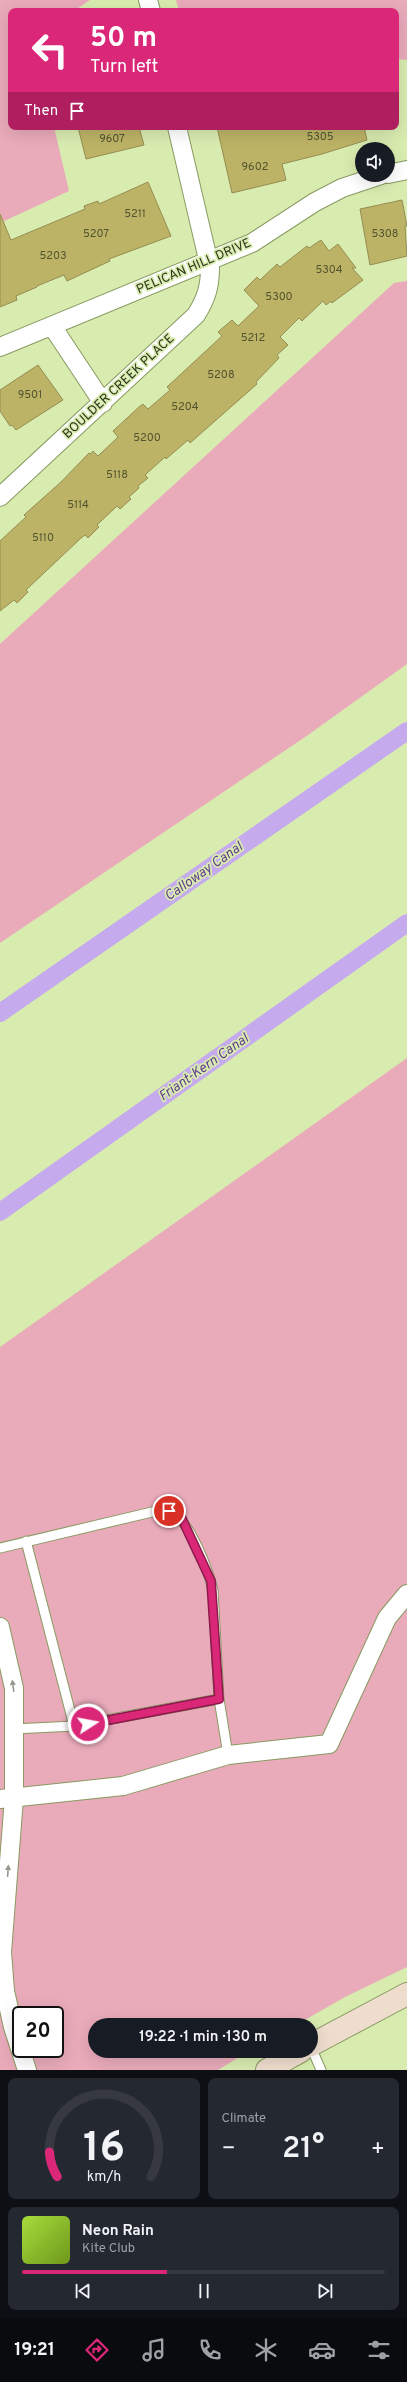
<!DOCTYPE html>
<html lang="en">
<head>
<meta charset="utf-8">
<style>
  :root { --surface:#171b24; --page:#242831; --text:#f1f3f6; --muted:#9ea1a6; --line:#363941; --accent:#db2777 }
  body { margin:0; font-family:Overpass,sans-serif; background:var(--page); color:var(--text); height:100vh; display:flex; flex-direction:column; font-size:15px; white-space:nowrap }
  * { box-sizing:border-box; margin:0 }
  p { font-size:13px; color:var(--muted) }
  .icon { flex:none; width:22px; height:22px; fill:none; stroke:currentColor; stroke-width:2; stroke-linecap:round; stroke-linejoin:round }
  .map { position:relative; height:2070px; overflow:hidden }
  .panel { display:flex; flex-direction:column; gap:8px; padding:8px; background:#0d0f14; flex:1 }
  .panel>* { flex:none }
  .hud { position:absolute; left:8px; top:8px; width:391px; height:122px; border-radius:8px; box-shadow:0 4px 16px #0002; background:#db2777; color:#fff; overflow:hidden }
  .fabs { position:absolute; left:355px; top:142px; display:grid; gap:8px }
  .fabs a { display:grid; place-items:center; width:40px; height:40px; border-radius:50%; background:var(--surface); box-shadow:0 4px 16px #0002; font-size:20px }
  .speed { position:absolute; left:12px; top:2006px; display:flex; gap:8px; font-size:20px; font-weight:700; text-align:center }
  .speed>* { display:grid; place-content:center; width:52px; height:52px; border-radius:50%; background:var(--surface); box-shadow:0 4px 16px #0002; line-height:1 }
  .speed .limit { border:2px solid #111; border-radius:6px; background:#fff; color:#111 }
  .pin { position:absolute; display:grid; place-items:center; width:34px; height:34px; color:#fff; margin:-17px; border:2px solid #fff; border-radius:50%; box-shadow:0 1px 4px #0007 }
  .me { position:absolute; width:44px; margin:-22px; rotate:79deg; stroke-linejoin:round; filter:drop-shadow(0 0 3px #0008) }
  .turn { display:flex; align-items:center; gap:14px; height:84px; padding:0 16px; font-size:18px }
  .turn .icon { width:52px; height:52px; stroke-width:2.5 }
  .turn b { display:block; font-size:28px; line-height:34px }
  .then { display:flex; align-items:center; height:38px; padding:0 16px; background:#0003; gap:8px; font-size:15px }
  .big { font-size:30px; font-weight:600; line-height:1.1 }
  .panel .card { flex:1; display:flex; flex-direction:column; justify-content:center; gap:6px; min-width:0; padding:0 14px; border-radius:8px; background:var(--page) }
  .panel .dial { align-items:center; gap:0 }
  .dial svg { height:104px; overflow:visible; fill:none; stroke:var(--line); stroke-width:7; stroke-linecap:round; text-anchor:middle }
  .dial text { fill:var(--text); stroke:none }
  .song { display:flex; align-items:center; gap:12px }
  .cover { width:48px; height:48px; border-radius:6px; background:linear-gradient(135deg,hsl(80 70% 55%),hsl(80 70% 35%)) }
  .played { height:4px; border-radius:2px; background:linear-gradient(90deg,var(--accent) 40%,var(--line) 40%) }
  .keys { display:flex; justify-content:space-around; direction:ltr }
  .heat { display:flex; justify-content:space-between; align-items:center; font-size:22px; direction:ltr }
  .panel .tiles { flex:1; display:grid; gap:8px; grid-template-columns:1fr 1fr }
  .card:last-child { grid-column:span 2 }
  .trip { position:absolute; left:88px; top:2018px; width:230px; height:40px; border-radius:20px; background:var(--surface); box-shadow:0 4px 16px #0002; font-weight:600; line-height:40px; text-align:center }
  .dock { display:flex; height:64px; justify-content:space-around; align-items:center; background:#090b0e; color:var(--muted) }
  .dock .icon { width:28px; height:28px }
  .dock .on { color:var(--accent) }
  .dock b { font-size:18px; color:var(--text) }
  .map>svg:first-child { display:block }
  .grass { fill:#e9aaba; fill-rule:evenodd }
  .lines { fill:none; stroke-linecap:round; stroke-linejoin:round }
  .canal { stroke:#c5aaee; stroke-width:18 }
  .building { fill:#bdb366; stroke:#958d51 }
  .service-casing { stroke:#889a61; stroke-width:11 }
  .minor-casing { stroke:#889a61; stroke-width:20 }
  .secondary-casing { stroke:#889a61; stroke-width:24 }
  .service { stroke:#fff; stroke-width:9 }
  .minor { stroke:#fff; stroke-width:18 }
  .secondary { stroke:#eeddcd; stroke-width:22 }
  .oneway { fill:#969a8e }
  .route-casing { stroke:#8e194d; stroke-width:10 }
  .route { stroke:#db2777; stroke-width:7 }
  .labels { text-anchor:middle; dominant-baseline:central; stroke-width:3.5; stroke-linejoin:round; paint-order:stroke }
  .number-label { font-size:11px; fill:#52542f }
  .street-label { font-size:13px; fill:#2e351d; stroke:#d9ecb0 }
  .water-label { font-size:14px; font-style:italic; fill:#603c8c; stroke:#d9ecb0 }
</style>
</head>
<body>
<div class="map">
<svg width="407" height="2070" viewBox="0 0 407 2070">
  <rect width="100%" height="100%" fill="#d9ecb0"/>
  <path class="grass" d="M0,0H90L74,11H11V127H54L69,191L0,223Z
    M176,0H407V60L396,59V11H179Z
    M407,281V664L308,735L0,943V644L394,283Z
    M407,1058V1967L345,1997L296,2025H95V2051H249L218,2070H0V1347ZM21,2015H55V2049H21Z"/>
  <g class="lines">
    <path class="canal" d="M0,1013L407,731
      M0,1212L407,923"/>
  </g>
  <path class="building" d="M78,127H139L144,145L86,159Z
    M217,127H364L367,140L322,154L282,164L286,180L232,193Z
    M148,182L171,236L109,259L110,261L67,281L64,275L37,286V287L16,296L17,300L0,307V214L11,240L85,209L84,206L98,201L99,204Z
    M402,200L407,226H405L407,256L370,265L360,209Z
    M321,240L329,251L338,244L356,268H352L363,280L332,303L331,301L326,305L323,301L302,321L299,318L280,337L288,345L277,355L279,358L256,382L257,384L190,443L188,440L166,459L165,457L145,475L148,478L138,486L139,488L129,497L131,499L120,509L117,506L97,525L99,527L88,538L85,535L80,539L26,590L28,592L17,603L14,600L0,611V541L26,517L24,515L61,482L89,453L91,454L93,451L98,456L118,437L113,431L139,407L143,404L148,409L170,390L167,387L222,336L218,332L232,320L238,326L259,306L244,290L257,277L260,280L277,264L280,267L307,246L309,248Z
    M38,365L63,400L16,430L12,425L10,426L0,411V390Z"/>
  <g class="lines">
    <defs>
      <path id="service" d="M26,1541L74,1726
        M0,1548L152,1512C157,1511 166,1509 170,1511C190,1520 208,1570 213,1590L219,1699L228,1755
        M14,1729L74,1726L219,1699
        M311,2047L321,2070"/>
      <path id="minor" d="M148,0L151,11
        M388,174L407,170
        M52,326L103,403
        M0,347L252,243L315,202L342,188L381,175
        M0,497L196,315C206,299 210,287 210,268L177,127
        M0,1627L14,1688V1798L2,1952L5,1991L13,2027L27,2070
        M0,1799L123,1786L228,1755L329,1744L387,1618L407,1594"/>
      <path id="secondary" d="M311,2045L407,1994
        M267,2070L301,2051"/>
    </defs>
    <use href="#service" class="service-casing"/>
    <use href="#minor" class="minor-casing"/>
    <use href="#secondary" class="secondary-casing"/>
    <use href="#service" class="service"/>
    <use href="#minor" class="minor"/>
    <use href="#secondary" class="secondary"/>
  </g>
  <defs><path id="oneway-solid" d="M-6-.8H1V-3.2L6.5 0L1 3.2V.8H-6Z"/></defs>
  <g class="oneway">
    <use href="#oneway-solid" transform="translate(13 1686) rotate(-98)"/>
    <use href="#oneway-solid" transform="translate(8 1871) rotate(-86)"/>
  </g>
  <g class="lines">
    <defs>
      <path id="route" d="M88,1724L219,1699L211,1581L182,1519L169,1511"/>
    </defs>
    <use href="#route" class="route-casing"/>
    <use href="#route" class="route"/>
  </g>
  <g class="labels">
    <g class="number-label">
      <text x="320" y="137">5305</text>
      <text x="112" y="139">9607</text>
      <text x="255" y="167">9602</text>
      <text x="135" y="214">5211</text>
      <text x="96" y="234">5207</text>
      <text x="385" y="234">5308</text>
      <text x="53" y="256">5203</text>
      <text x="329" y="270">5304</text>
      <text x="279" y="297">5300</text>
      <text x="253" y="338">5212</text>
      <text x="221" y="375">5208</text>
      <text x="30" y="395">9501</text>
      <text x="185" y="407">5204</text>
      <text x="147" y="438">5200</text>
      <text x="117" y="475">5118</text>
      <text x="78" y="505">5114</text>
      <text x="43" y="538">5110</text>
    </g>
    <g class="street-label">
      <text transform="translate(194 267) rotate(-23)">PELICAN HILL DRIVE</text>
      <text transform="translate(119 387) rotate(-43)">BOULDER CREEK PLACE</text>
    </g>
    <g class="water-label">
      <text transform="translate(204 872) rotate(-35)">Calloway Canal</text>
      <text transform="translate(204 1068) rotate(-35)">Friant-Kern Canal</text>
    </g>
  </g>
</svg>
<div class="fabs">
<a><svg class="icon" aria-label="sound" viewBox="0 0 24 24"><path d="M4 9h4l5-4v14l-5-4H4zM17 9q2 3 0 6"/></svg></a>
</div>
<div class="speed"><div class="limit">20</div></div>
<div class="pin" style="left:169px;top:1511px;background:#d93025"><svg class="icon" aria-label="arrive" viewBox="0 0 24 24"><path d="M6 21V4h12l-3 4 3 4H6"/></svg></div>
<svg class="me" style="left:88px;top:1724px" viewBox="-20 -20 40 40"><circle r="17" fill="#db2777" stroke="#fff" stroke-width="3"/><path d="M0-11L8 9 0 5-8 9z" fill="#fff"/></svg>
<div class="trip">19:22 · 1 min · 130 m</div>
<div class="hud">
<div class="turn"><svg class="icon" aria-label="left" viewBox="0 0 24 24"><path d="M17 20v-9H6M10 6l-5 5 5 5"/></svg><div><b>50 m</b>Turn left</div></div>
<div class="then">Then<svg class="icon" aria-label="arrive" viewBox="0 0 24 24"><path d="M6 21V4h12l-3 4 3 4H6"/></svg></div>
</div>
</div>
<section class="panel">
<div class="tiles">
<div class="card dial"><svg viewBox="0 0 100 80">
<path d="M14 69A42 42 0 1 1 86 69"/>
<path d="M14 69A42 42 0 0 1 8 50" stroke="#db2777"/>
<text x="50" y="56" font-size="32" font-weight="700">16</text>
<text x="50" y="72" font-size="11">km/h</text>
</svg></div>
<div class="card"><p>Climate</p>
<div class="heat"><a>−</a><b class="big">21°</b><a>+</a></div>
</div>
<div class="card">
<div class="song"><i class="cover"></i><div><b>Neon Rain</b><p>Kite Club</p></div></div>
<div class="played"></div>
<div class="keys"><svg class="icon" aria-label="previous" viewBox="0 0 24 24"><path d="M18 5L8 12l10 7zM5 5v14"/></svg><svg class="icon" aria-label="pause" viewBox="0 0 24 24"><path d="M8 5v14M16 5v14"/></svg><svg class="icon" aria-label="next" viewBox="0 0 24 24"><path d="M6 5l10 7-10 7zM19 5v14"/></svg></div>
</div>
</div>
</section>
<nav class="dock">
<b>19:21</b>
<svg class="icon on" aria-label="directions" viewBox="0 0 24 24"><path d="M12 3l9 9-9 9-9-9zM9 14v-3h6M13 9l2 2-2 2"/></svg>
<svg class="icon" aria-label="music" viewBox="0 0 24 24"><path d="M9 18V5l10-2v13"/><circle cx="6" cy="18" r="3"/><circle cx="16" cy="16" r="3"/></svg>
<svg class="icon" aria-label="phone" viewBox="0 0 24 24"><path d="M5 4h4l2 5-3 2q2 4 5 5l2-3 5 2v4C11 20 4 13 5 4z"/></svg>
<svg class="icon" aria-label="climate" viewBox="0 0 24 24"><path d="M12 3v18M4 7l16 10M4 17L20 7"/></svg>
<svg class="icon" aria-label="car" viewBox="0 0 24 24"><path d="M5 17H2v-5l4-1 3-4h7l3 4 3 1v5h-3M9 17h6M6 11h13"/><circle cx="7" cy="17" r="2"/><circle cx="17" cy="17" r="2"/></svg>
<svg class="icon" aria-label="filters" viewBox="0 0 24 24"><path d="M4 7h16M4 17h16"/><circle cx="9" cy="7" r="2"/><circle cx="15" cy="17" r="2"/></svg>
</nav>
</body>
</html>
